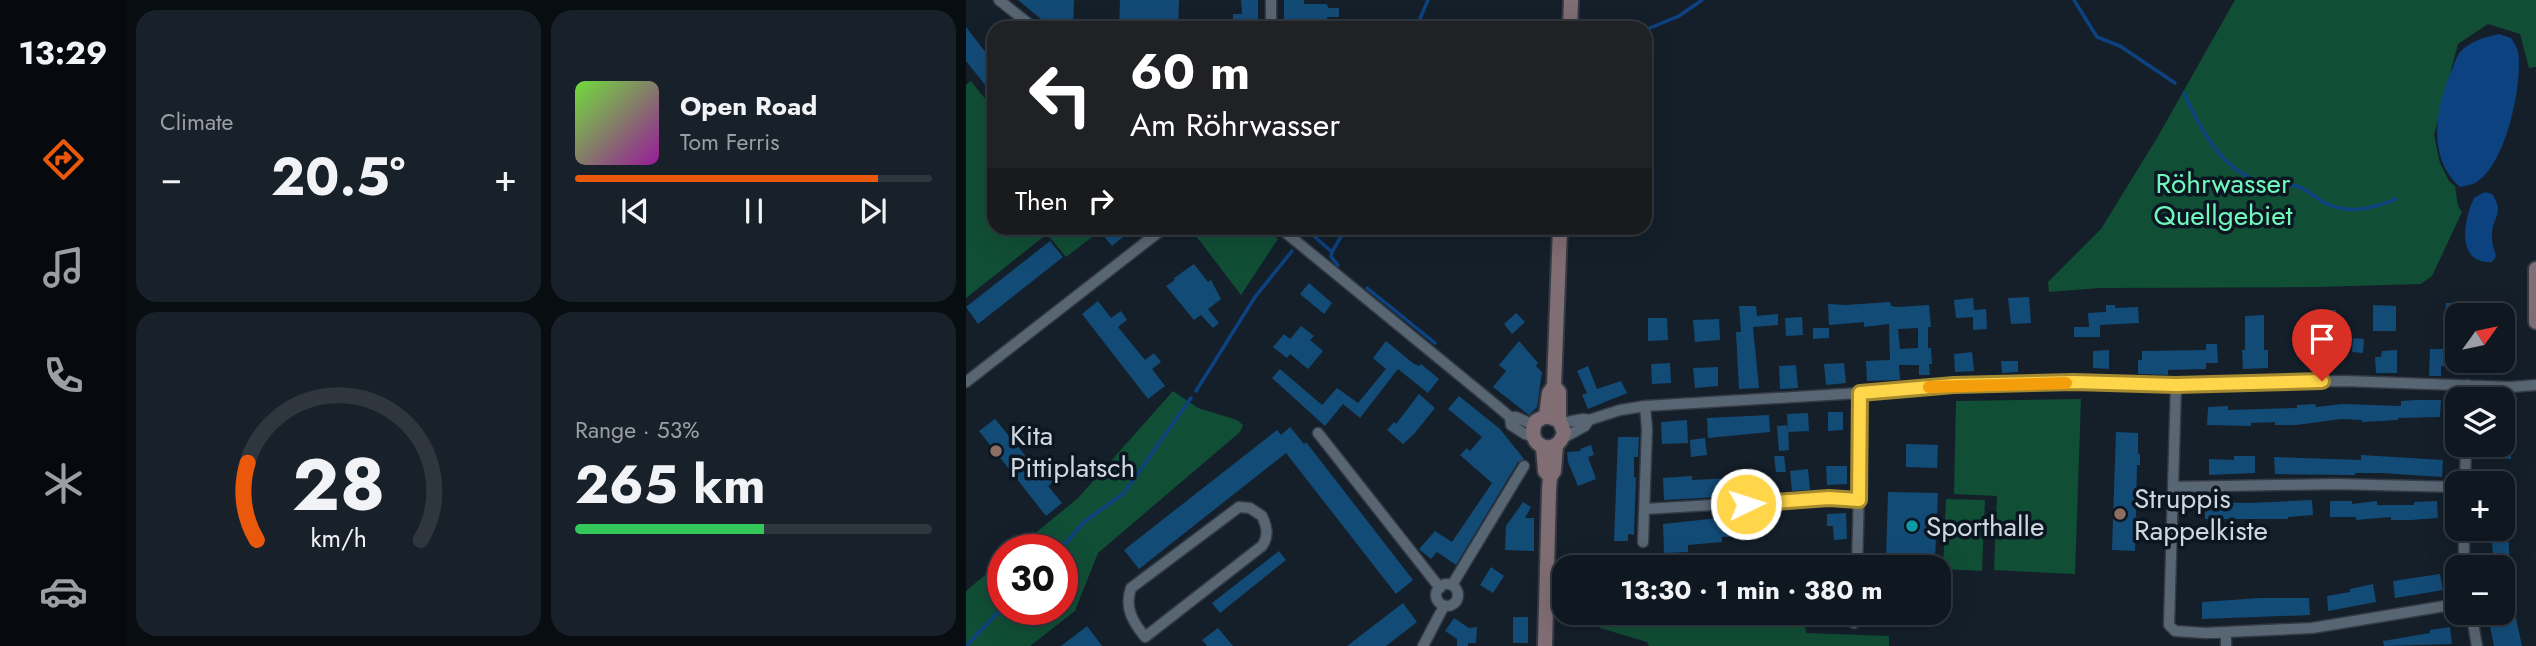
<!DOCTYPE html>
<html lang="en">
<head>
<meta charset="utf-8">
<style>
  :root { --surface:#0f1720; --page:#182029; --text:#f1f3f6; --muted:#9b9fa5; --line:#2f363e; --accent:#ea580c }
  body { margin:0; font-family:Jost,sans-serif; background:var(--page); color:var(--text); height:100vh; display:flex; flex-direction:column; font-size:26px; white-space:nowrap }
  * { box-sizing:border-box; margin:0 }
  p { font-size:23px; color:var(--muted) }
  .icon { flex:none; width:38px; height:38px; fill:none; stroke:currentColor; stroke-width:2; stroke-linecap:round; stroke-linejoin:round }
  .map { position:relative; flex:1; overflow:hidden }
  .panel { display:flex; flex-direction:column; gap:10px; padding:10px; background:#080d12; width:840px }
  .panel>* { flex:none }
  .guide { position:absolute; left:21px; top:21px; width:665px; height:214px; border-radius:21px; box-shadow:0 7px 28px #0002,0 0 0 2px var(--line); background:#202124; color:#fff; overflow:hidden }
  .needle { width:46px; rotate:57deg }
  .tools { position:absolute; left:1479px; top:303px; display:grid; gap:14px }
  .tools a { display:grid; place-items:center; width:70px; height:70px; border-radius:14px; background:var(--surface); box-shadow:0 7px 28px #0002,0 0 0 2px var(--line); font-size:35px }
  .speed { position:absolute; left:21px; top:534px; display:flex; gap:14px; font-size:35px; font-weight:700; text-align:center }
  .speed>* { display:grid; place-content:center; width:91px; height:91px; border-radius:50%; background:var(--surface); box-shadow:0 7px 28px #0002,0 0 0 2px var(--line); line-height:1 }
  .speed .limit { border:10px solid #d22; background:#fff; color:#111 }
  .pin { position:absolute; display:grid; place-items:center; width:60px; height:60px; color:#fff; margin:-72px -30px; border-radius:50% 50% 50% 0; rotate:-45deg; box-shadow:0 0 7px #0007 }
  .pin .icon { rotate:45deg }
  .me { position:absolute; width:77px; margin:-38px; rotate:86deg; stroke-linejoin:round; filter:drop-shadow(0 0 5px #0008) }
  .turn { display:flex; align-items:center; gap:24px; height:147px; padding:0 28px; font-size:32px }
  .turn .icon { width:91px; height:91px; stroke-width:2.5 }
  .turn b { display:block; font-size:49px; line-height:60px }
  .then { display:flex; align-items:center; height:66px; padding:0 28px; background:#0003; gap:14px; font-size:26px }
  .big { font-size:52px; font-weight:700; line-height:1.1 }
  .panel .widget { flex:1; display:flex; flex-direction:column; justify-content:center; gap:10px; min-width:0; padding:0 24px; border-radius:21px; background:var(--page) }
  .panel .dial { align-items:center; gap:0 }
  .dial svg { height:182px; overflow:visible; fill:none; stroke:var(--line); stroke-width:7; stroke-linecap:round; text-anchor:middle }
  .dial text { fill:var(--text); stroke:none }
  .song { display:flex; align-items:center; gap:21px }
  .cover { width:84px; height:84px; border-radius:10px; background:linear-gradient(135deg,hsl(100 70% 55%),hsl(300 70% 35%)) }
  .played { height:7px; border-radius:4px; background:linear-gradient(90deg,var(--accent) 85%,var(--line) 85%) }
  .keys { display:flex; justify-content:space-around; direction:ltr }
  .heat { display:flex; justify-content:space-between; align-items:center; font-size:38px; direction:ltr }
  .charge { height:10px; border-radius:5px; background:linear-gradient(90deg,#34c759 53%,var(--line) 0) }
  .panel .tiles { flex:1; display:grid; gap:10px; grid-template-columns:repeat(2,1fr) }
  .trip { position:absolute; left:586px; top:555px; width:399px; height:70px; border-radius:21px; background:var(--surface); box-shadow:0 7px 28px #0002,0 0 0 2px var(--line); font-weight:700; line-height:70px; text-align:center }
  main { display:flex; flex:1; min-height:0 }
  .menu { display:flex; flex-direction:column; width:126px; justify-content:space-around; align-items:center; background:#06090d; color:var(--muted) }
  .menu .icon { width:49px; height:49px }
  .menu .active { color:var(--accent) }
  .menu b { font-size:32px; color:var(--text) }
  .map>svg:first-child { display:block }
  .green { fill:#114e36 }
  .water { fill:#0d4280 }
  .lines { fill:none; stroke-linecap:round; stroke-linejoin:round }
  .stream { stroke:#0d4280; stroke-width:3.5 }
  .building { fill:#134b77; fill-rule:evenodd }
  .street-casing { stroke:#333a44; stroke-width:13 }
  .secondary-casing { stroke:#333a44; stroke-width:18 }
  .street { stroke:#586673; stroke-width:10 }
  .secondary { stroke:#816d74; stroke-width:14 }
  .route-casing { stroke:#a68a30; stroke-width:18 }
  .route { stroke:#ffd54a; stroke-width:12 }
  .slow { stroke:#f59e0b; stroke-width:12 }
  .education-dot { fill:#8d6e63; stroke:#0b1621; stroke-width:2.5 }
  .culture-dot { fill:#0f9aa8; stroke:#0b1621; stroke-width:2.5 }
  .labels { text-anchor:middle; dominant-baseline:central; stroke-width:7; stroke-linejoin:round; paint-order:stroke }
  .park-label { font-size:28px; fill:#70f7bb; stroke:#0b1621 }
  .poi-label { font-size:28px; fill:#cfd7df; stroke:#0b1621; text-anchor:start }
</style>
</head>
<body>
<main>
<nav class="menu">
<b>13:29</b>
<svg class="icon active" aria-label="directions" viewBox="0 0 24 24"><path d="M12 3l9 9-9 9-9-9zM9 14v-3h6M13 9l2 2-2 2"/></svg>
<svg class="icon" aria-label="music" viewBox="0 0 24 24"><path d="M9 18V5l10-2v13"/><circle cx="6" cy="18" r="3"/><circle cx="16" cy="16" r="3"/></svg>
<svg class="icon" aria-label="phone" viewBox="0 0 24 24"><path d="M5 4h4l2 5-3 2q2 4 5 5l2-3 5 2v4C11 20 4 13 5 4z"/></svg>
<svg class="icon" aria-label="climate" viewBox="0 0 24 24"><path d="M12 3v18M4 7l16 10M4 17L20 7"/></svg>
<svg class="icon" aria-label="car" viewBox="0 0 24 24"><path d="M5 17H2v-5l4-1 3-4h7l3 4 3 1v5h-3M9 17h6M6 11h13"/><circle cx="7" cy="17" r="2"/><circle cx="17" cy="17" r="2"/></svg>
</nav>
<section class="panel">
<div class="tiles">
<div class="widget"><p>Climate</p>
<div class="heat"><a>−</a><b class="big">20.5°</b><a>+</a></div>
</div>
<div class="widget">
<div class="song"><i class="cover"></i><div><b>Open Road</b><p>Tom Ferris</p></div></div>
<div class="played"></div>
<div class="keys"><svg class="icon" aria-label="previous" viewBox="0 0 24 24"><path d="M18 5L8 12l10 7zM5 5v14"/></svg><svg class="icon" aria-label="pause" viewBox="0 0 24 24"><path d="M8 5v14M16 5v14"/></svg><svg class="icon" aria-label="next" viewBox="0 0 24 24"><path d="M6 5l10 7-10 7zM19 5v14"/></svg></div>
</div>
<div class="widget dial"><svg viewBox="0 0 100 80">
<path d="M14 69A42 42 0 1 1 86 69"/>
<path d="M14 69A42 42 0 0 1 10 35" stroke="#ea580c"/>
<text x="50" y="56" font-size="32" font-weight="700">28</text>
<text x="50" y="72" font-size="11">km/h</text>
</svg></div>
<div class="widget"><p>Range · 53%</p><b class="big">265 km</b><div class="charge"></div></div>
</div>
</section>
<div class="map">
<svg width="1570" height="646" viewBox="0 0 1570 646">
  <rect width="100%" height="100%" fill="#141f2a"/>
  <path class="green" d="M1269,0H1570V67L1563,68L1554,34L1522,24L1492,44L1468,135L1474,163L1483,181L1489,186L1492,206L1496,212L1466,276L1455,284L1350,287L1134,288L1083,292L1082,282L1135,229L1191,138Z
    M5,81L28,110V228H119L126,237L100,257L81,234L0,298V85Z
    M224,228H298L312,239L275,295Z
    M207,391L232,408L271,420L277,425L274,432L132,553L109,611L64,646H0V591L37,560V609H96V550L50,549L112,498Z
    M1115,399L1109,574L1028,570L1031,496L988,494L990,401Z
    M980,499L1019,500L1016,571L977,569Z
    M633,613H837L840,633L923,636V646H683L681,642L634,628Z"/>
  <path class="water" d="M1533,34L1545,38C1548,43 1551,47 1552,52C1557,84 1540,166 1509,183C1505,185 1499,186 1494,187C1461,158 1469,108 1485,72C1488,66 1490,57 1494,52C1504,41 1520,37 1533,34Z
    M1519,192L1526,194C1539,213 1527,216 1526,233C1525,241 1528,249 1530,256L1526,262C1489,264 1498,219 1508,198Z"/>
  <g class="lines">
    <path class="stream" d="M1108,0L1131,37L1154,46L1209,83
      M450,28L462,0
      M679,30L713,16L736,0
      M1218,93C1234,128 1254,168 1292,181C1305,185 1318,182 1330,186C1339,188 1349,197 1357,202C1381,215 1406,209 1430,199
      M345,228L342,231L366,252L380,228
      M366,252L365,257L372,265
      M401,288L469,343
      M230,391L289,297L326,251
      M94,550L118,522L158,493L225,398
      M0,646L37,607"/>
  </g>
  <path class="building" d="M52,0H108L107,28H86Z
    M154,0H213L212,28H153Z
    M275,0H292V28H267V14H276Z
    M318,0H338V4H361L362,8H373V17H361L362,26H352V22L333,20V26H318Z
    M0,27L28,63V96L0,61Z
    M131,228H158L162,233L146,246Z
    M84,241L97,257L12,324L0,307Z
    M228,264L242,282L245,280L255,299L242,309L253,323L247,328L235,315L228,320L200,286L209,280L208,278Z
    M343,283L366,303L358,314L334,294Z
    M1063,297L1065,323L1045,324L1042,298Z
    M1007,298L1008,310L1020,309L1021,329L1007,330V317L990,318L988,300Z
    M132,301L145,318L155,311L161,320L152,327L179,360L188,353L195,362L186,369L199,386L182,399L116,314Z
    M924,302L925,306L931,307L963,305L965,327H962V348H965L966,364H963L964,375H953V365H933L934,380L901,381L900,361L924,360L923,324L898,327V322L863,325L862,304L880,305ZM952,328V348L934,349L932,329Z
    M1480,303H1491V319L1479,318Z
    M1140,305H1149V308L1172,307L1173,323L1134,325V337H1108V327H1123L1122,313L1140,312Z
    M1407,305L1430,306V331H1407Z
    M773,306H790L791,316L812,314V325L787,327L793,388L773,389L770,332H775Z
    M1351,310H1370V327H1363L1361,349H1365V367L1348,366L1349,338H1346V327H1351Z
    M550,313L559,322L546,334L538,324Z
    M1298,315V350H1302V368L1277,369L1276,350H1279V316Z
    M836,317L837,335L820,336L819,318Z
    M682,318H701L702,340L682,341Z
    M753,319L754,340L729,342L727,320Z
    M335,326L348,336L344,340L357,351L342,369L324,354L321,358L307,347L318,334L324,339Z
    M847,328H863V338L847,339Z
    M1387,338L1398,339L1397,353L1386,352Z
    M420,341L448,364L453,366L455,364L473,379L462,393L432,369L394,418L377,404L359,426L306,378L314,369L356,405L371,388L392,403L420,369L407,358Z
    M553,341L572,363L570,366L576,372L571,407L563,415L527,387L540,371L533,365Z
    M1240,344H1251L1252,363H1240V369L1202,370V375L1172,374V360H1176V351L1240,350Z
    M1464,349H1478V366H1475V376H1463Z
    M1143,350V369L1127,368V351Z
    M1431,350V373H1410L1409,357H1415L1416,351Z
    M1006,352L1008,371L989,372L988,354Z
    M1502,360H1518V371H1502Z
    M1035,361H1052V372L1036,373Z
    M704,363L705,383L686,384L685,364Z
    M878,363L880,383L860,385L858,364Z
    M830,365L832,388L814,389L813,366Z
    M622,366L631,389L655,381L661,393L622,409L616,395L621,393L611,371Z
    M752,367V386L729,388L727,368Z
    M453,394L469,408L448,434L437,444L421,430L428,422L430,424Z
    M493,396L534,429L558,459L552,462L490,565L471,552L465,559L453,549L469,531L486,542L526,483L494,455L501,448L504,451L516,437L482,409Z
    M1450,400H1475L1474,417L1432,418V420L1396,422V420L1375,419L1330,425H1309V422L1285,423V426L1241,425L1242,407L1262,406V410L1331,408V405L1349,404L1350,407L1377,404L1435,406V401Z
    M862,412H877V430L862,431Z
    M842,413L843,431L822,432L821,414Z
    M803,415L804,432L742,438L741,418Z
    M29,419L43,436L52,429L58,437L50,444L76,477L85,470L91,479L82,486L96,503L80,516L13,431Z
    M721,420L722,443L696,444L695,422Z
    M822,425L823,450L813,451L811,426Z
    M324,427L338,444L340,442L447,580L430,594L320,453L173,569L158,550L311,430L315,435Z
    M1150,432L1172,433V454H1174V465H1171L1170,517H1173V529H1170L1169,551L1146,550Z
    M652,437H673L672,457H668V477H670L668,535L662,534V541H648Z
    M739,438L741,455L725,457L724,440Z
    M940,444L972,445L971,468L940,467Z
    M1529,444H1545V459L1529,458Z
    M625,445L628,455L622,457L630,479L612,486L602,462L601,452L615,451L614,449Z
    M1395,455L1477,460L1476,477L1416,473H1389V475L1309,474L1308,457L1395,460Z
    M808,456H818L820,472H810Z
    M1268,456H1289V473L1243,475V459L1268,460Z
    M860,466H881V484L861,485Z
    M842,469L844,490L826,491L824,471Z
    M726,476V480L787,477L788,495L698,500L697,478Z
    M922,492L972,493L969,560L920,558Z
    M1346,500L1347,515L1322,517V519H1239V502L1285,503Z
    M1364,501H1386V504L1411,501V505H1448V502L1471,501L1472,518L1445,520H1425V517L1390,520V517H1364Z
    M557,502L565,507L559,518H568V551L539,550L540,526Z
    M880,513L881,539L868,540L867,526H861V514Z
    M790,514L791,535L756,537V542L722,545V552L698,553L697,524Z
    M1542,531L1544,567H1528L1525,532Z
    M313,551L320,560L254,613L246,603Z
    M525,567L538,576L527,593L514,585Z
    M1474,574L1477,590L1429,598L1427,581Z
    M1407,584L1410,602L1362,611L1361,596L1384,592V589Z
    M1294,598H1343L1344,615L1236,619V602Z
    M437,603L451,622L420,646H381Z
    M1521,612H1539L1541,620L1550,618L1556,646H1528Z
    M547,617H562V643H547Z
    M488,618L503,628L511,627L510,643H502V646H491V639L479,631Z
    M121,626L136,646H95Z
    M1484,627L1486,644L1418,646L1417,641L1464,633V630Z
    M252,628L267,646H241L236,640Z"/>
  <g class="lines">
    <defs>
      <path id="street" d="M33,0L68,28
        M305,28V0
        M314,228L531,406L544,417L545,425L559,434L567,437
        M0,382L198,228
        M1210,385L1203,625L1209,631L1239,633L1346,628L1491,604
        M1501,399L1502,385
        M544,417H550L568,425
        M595,423L617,419L623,420L654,410L679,406L894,393L977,386L1035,384L1122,382L1168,385L1379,381L1545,387L1570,385
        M352,433L474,588
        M597,438L619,426L623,420
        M1499,483L1500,444
        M1207,487L1369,484L1491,487
        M273,507L284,508L296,516C301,527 303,536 296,546L179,637C167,622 158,608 165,588Z
        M679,509L863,498L893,500
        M1498,528V567
        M677,542L681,429L679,406
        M891,567L895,414L894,393
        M470 595a11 11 0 1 1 22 0a11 11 0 1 1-22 0Z
        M486,585L558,466
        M1505,612L1511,646
        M888,623L889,612
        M1260,632V646
        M457,646L478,606"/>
      <path id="secondary" d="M604,28L605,0
        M1570,269V322
        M580,416L583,393L588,386
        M593,420L580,416L570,421C557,447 592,459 598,432L593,420V392L588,386L594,228
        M577,447L579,471L584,477
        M579,646L583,490L584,477L588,471L590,446"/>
    </defs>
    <use href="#street" class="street-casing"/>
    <use href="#secondary" class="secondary-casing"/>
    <use href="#street" class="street"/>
    <use href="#secondary" class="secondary"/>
  </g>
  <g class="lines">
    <defs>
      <path id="route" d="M780,504L863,498L893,500L894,393L988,385L1108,382L1210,385L1356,381"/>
    </defs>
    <use href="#route" class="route-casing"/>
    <use href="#route" class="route"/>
    <path class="slow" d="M963,387L1100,383"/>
  </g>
  <g class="education-dot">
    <circle cx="30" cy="451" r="7"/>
    <circle cx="1154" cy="514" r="7"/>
  </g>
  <circle class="culture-dot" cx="946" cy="526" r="7"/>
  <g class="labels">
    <g class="park-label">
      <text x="1257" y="183">Röhrwasser<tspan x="1257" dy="32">Quellgebiet</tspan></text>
    </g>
    <g class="poi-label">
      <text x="44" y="435">Kita<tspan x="44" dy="32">Pittiplatsch</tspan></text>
      <text x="1168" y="498">Struppis<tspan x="1168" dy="32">Rappelkiste</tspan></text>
      <text x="960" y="526">Sporthalle</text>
    </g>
  </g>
</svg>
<div class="tools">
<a><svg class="needle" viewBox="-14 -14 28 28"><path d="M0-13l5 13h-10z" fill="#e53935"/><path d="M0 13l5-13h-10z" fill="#9b9fa5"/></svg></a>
<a><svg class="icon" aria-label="layers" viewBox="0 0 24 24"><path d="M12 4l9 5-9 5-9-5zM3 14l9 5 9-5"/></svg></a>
<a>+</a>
<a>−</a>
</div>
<div class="speed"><div class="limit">30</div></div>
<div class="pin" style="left:1356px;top:381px;background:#d93025"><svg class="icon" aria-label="arrive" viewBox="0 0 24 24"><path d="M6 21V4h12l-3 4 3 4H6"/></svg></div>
<svg class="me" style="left:780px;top:504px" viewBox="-20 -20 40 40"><circle r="17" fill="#ffd54a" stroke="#fff" stroke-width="3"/><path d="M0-11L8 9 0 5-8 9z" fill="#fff"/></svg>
<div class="trip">13:30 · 1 min · 380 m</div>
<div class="guide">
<div class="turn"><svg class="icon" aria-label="left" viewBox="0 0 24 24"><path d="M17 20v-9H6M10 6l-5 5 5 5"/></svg><div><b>60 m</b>Am Röhrwasser</div></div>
<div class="then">Then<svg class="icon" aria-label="right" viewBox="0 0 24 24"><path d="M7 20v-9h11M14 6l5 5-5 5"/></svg></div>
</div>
</div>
</main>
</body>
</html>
